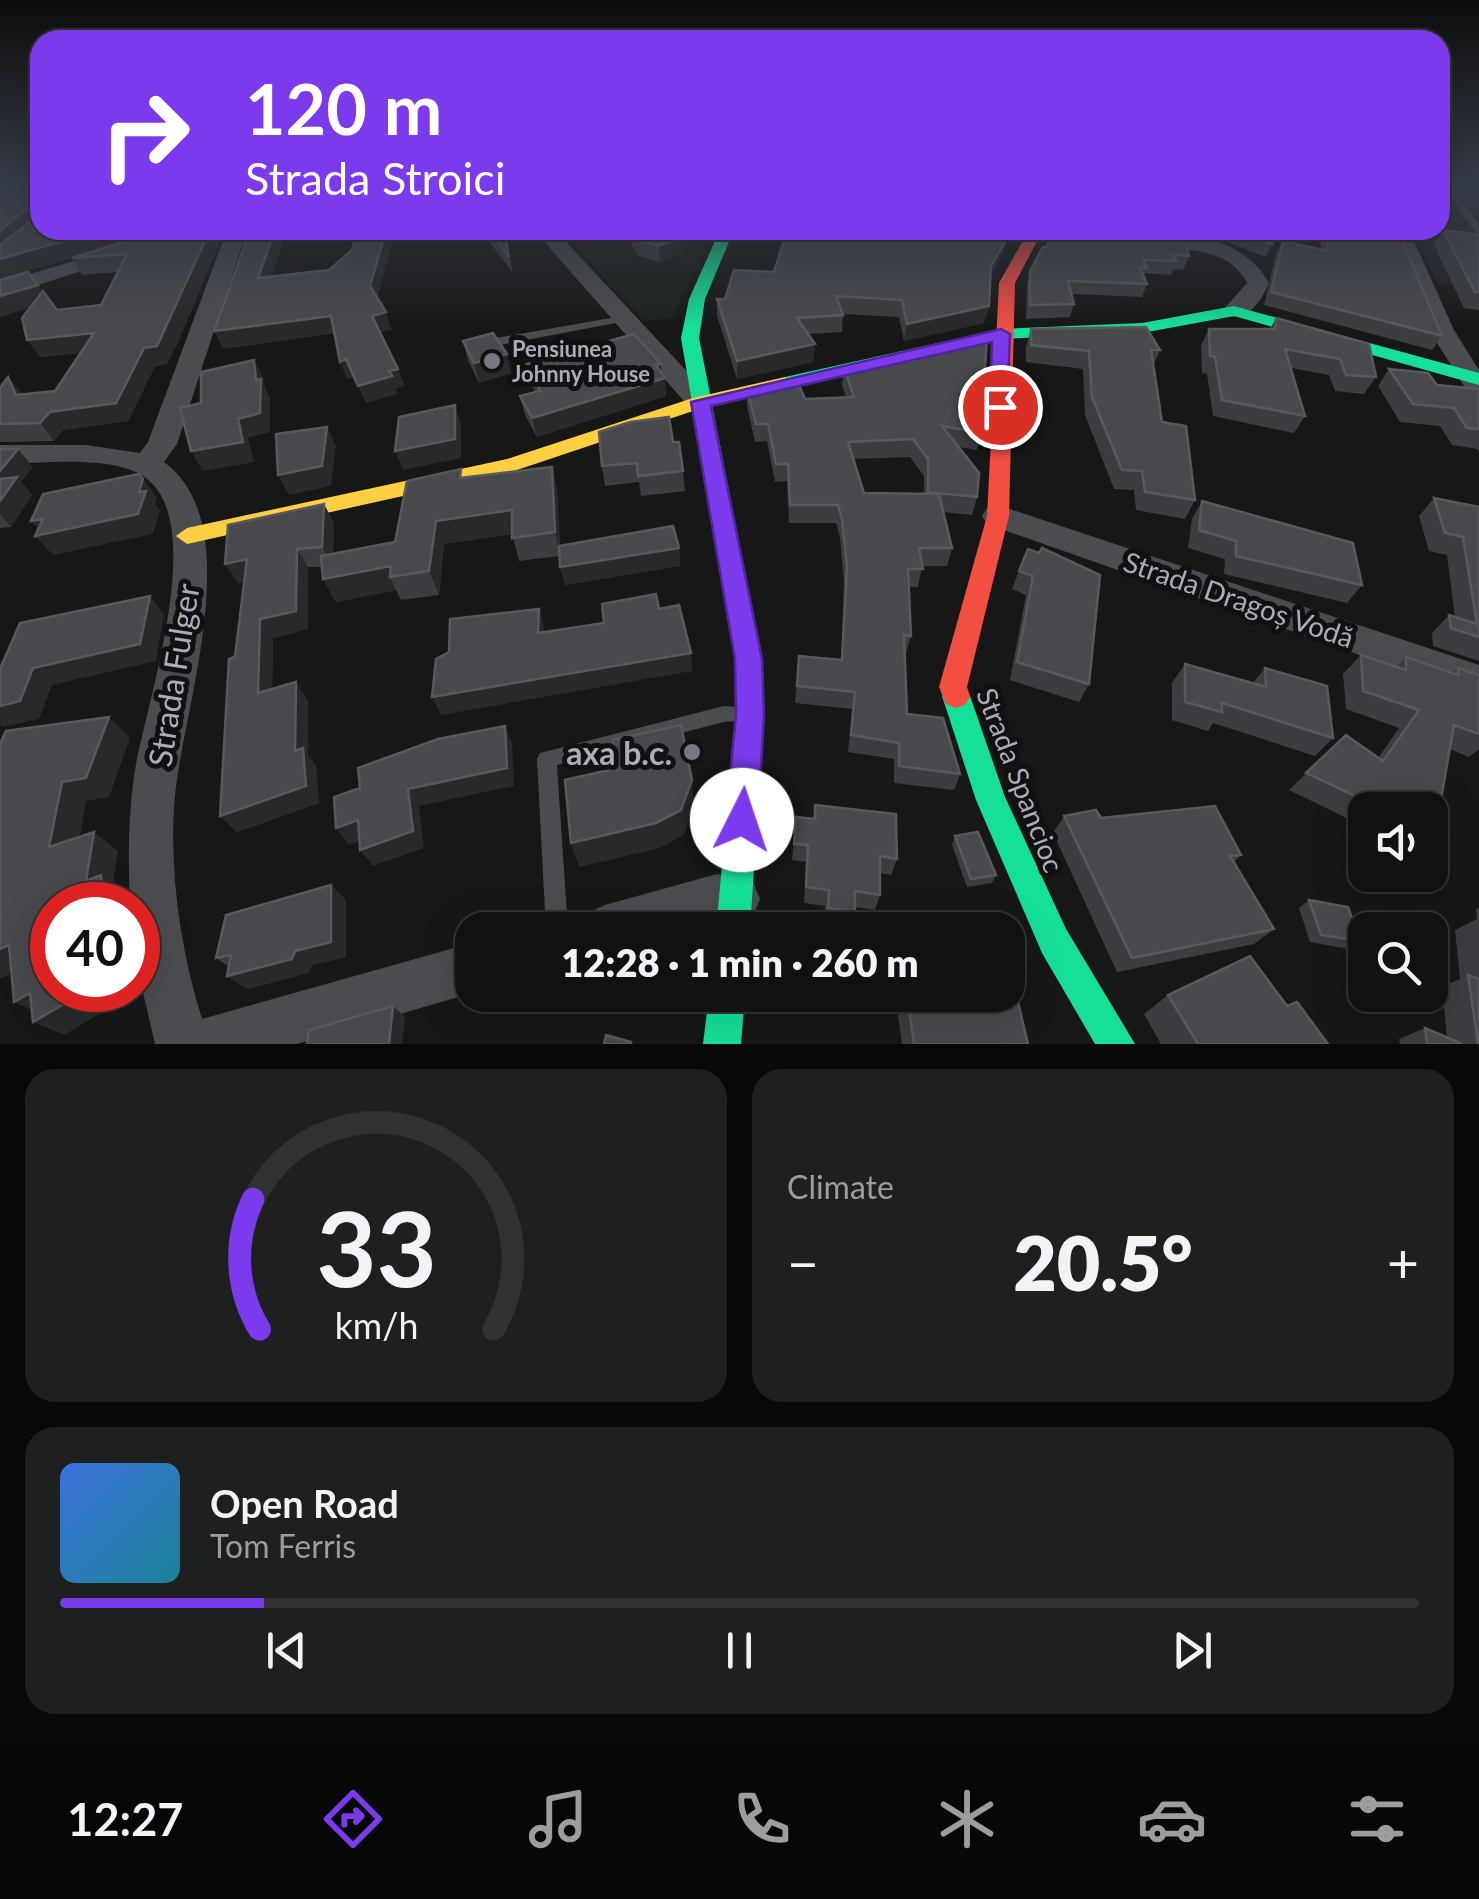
<!DOCTYPE html>
<html lang="en">
<head>
<meta charset="utf-8">
<style>
  :root { --surface:#111; --page:#1e1f1f; --text:#f1f3f6; --muted:#9c9d9f; --line:#303131; --accent:#7c3aed }
  body { margin:0; font-family:Lato,sans-serif; background:var(--page); color:var(--text); height:100vh; display:flex; flex-direction:column; font-size:38px; white-space:nowrap }
  * { box-sizing:border-box; margin:0 }
  p { font-size:32px; color:var(--muted) }
  .icon { flex:none; width:55px; height:55px; fill:none; stroke:currentColor; stroke-width:2; stroke-linecap:round; stroke-linejoin:round }
  .map { position:relative; height:1044px; overflow:hidden }
  .side { display:flex; flex-direction:column; gap:25px; padding:25px; background:#090909; flex:1 }
  .side>* { flex:none }
  .hud { position:absolute; left:30px; top:30px; width:1420px; height:210px; border-radius:30px; box-shadow:0 10px 40px #0002,0 0 0 2px var(--line); background:#7c3aed; color:#fff; overflow:hidden }
  .tools { position:absolute; left:1348px; top:792px; display:grid; gap:20px }
  .tools a { display:grid; place-items:center; width:100px; height:100px; border-radius:20px; background:var(--surface); box-shadow:0 10px 40px #0002,0 0 0 2px var(--line); font-size:50px }
  .speed { position:absolute; left:30px; top:882px; display:flex; gap:20px; font-size:50px; font-weight:700; text-align:center }
  .speed>* { display:grid; place-content:center; width:130px; height:130px; border-radius:50%; background:var(--surface); box-shadow:0 10px 40px #0002,0 0 0 2px var(--line); line-height:1 }
  .speed .limit { border:15px solid #d22; background:#fff; color:#111 }
  .pin { position:absolute; display:grid; place-items:center; width:85px; height:85px; color:#fff; margin:-42px; border:5px solid #fff; border-radius:50%; box-shadow:0 2px 10px #0007 }
  .me { position:absolute; width:110px; margin:-55px; rotate:4deg; stroke-linejoin:round; filter:drop-shadow(0 0 8px #0008) }
  .turn { display:flex; align-items:center; gap:35px; height:210px; padding:0 50px; font-size:45px }
  .turn .icon { width:130px; height:130px; stroke-width:2.5 }
  .turn b { display:block; font-size:70px; line-height:85px }
  .big { font-size:75px; font-weight:800; line-height:1.1 }
  .side .card { flex:1; display:flex; flex-direction:column; justify-content:center; gap:15px; min-width:0; padding:0 35px; border-radius:30px; background:var(--page) }
  .side .dial { align-items:center; gap:0 }
  .dial svg { height:260px; overflow:visible; fill:none; stroke:var(--line); stroke-width:7; stroke-linecap:round; text-anchor:middle }
  .dial text { fill:var(--text); stroke:none }
  .song { display:flex; align-items:center; gap:30px }
  .cover { width:120px; height:120px; border-radius:15px; background:linear-gradient(135deg,hsl(220 70% 55%),hsl(190 70% 35%)) }
  .played { height:10px; border-radius:5px; background:linear-gradient(90deg,var(--accent) 15%,var(--line) 15%) }
  .keys { display:flex; justify-content:space-around; direction:ltr }
  .heat { display:flex; justify-content:space-between; align-items:center; font-size:55px; direction:ltr }
  .side .tiles { flex:1; display:grid; gap:25px; grid-template-columns:1fr 1fr }
  .card:last-child { grid-column:span 2 }
  .trip { position:absolute; left:455px; top:912px; width:570px; height:100px; border-radius:30px; background:var(--surface); box-shadow:0 10px 40px #0002,0 0 0 2px var(--line); font-weight:800; line-height:100px; text-align:center }
  .tab-bar { display:flex; height:160px; justify-content:space-around; align-items:center; background:#070707; color:var(--muted) }
  .tab-bar .icon { width:70px; height:70px }
  .tab-bar .on { color:var(--accent) }
  .tab-bar b { font-size:45px; color:var(--text) }
  .map>svg:first-child { display:block }
  .built { fill:#212124 }
  .green { fill:#1b211c }
  .lines { fill:none; stroke-linecap:round; stroke-linejoin:round }
  .lane { fill:#4b4c50; fill-rule:evenodd }
  .street { fill:#4b4c50; fill-rule:evenodd }
  .fast { fill:#16e098; fill-rule:evenodd }
  .slow { fill:#ffcf43; fill-rule:evenodd }
  .jam { fill:#f24e42; fill-rule:evenodd }
  .wall { fill:#3c3d40; fill-rule:evenodd }
  .shaded-wall { fill:#28292a }
  .building { fill:#48494d; stroke:#57595e; stroke-width:2.5 }
  .route { fill:#7c3aed; stroke:#51269a; stroke-width:2.5 }
  .poi-dot { fill:#757880; stroke:#111113; stroke-width:4 }
  .labels { text-anchor:middle; dominant-baseline:central; stroke-width:10; stroke-linejoin:round; paint-order:stroke }
  .far-poi-label { font-size:22px; font-weight:bold; fill:#a8adb8; stroke:#111113; text-anchor:start }
  .street-label { font-size:28px; fill:#a8adb8; stroke:#111113 }
  .near-street-label { font-size:32px; fill:#a8adb8; stroke:#111113 }
  .near-poi-label { font-size:32px; font-weight:bold; fill:#a8adb8; stroke:#111113; text-anchor:end }
</style>
</head>
<body>
<div class="map">
<svg width="1479" height="1044" viewBox="0 0 1479 1044">
  <rect width="100%" height="100%" fill="#171717"/>
  <path class="built" d="M1440,183H1479V287L1437,283L1413,230H1440Z"/>
  <path class="green" d="M560,230H713L672,318L644,321Z"/>
  <g class="lines">
    <path class="lane" d="M1441,183H1479V189L1451,185L1479,224V234L1476,233Z
      M622,316L628,319L626,321L479,349L473,345L479,341Z
      M724,706L748,708L750,714L748,720L724,722L557,765L568,930H546L537,759L540,753Z"/>
    <path class="street" d="M178,230H210L0,297V283Z
      M227,230H247L177,444L164,462C252,526 179,717 174,807C170,878 181,951 202,1019L472,943V993L297,1044H155L138,971V905H130C128,862 128,819 134,776C143,711 212,520 143,476C111,455 38,463 0,465V445H86L140,453L148,442Z
      M534,230H555L710,396L714,402L710,408H690Z
      M1129,230C1179,230 1243,235 1269,283C1261,301 1248,322 1226,316L1222,311L1247,283C1223,235 1161,261 1129,230Z
      M1389,230H1409L1454,330L1479,370V396L1469,394L1429,330Z
      M998,505L1479,665V697L987,524L982,516L987,508Z
      M717,874L753,882L760,899L753,916L689,930H580L588,913L605,905Z"/>
    <path class="fast" d="M720,230H734L705,299L699,338L762,659L764,714L750,930H716L736,714V659L681,338L689,299Z
      M1234,306L1479,373V385L1234,316L1142,333L1001,339L785,389L776,383L785,377L1001,329L1142,323Z
      M956,684L966,688L970,696L1005,797L1066,929L1135,1044H1095L1042,953L976,800L942,696L946,688Z
      M709,995H745L741,1044H703Z"/>
    <path class="slow" d="M785,377L794,383L792,387L705,407L511,472L187,544L176,536L187,528L507,459L693,398Z"/>
    <path class="jam" d="M1029,230H1043L1015,283L1009,516L967,687L970,696L966,704L956,708L946,704L939,687L987,516L999,283Z"/>
  </g>
  <path class="wall" d="M40,230H225L167,364L155,366L128,421L63,430L54,441L0,442V388L22,394L55,391L80,353L40,357L30,307L0,317L38,285L57,310L101,305L118,272L82,275L72,258L118,244L0,279Z
    M480,230H526L527,234L506,239L513,273Z
    M624,230H688V242L682,253L660,262L638,256Z
    M800,230H995L1002,256L990,277L989,306L984,323L904,341L899,317L843,314L842,332L808,334L815,344L813,362L737,379L717,316V299H725L774,272L801,232Z
    M1075,230H1147L1189,256L1183,270L1173,269L1171,275L1145,273L1144,276L1147,284L1142,297L1072,294L1074,304L1070,317L1026,319L1027,284L1030,271L1046,247L1076,233Z
    M1164,230H1278L1266,257L1209,235Z
    M1320,230H1398L1442,336L1432,350L1264,305L1276,254L1283,241L1321,249Z
    M1443,230L1479,235V310L1464,308L1434,245Z
    M1276,318L1376,377L1364,394L1335,391L1329,375L1291,368L1305,416L1294,433L1213,416L1207,374L1202,373L1201,345L1209,329H1270Z
    M1031,329L1160,350L1153,366L1162,422L1195,500L1185,519L1136,510L1134,490L1114,489L1085,415L1083,369L1026,362V347Z
    M463,341L511,373L479,383L468,360Z
    M916,352L981,433L977,450L959,447L977,497L972,515L943,512L952,548L947,566H922L918,587H909L911,636L906,653H904L907,714L960,774L954,790L894,783V759L848,752L852,709L795,703L799,656L841,660L844,584L840,537L836,523H789L787,481L775,482L767,441L755,442L747,406V389L805,399L846,397L842,385L844,368L915,356ZM910,457L924,476V494L864,493L853,459Z
    M527,364L662,373L666,396L537,437L525,415L520,396L535,392L531,383Z
    M1389,369L1437,385L1479,389V452L1477,449L1452,445L1440,426L1400,422L1378,386Z
    M673,442L683,471L685,491L641,496L639,482L605,486L602,466Z
    M0,449L33,467L21,482L32,495L11,527L0,528Z
    M552,467L557,490L560,545L679,548L680,566L565,585L559,556L519,561L512,534L444,544L439,595L401,600L396,590L336,602L323,579L322,567H308V629L273,638L272,689L308,701V755L316,766L319,803L237,832L220,816L235,657L244,581L238,583L334,523L333,554L395,542L463,477Z
    M1434,498L1479,507V661L1433,646L1432,633L1449,615L1455,617L1447,555L1429,551L1419,516Z
    M1202,501L1362,585L1347,603L1224,574L1225,559L1188,548L1192,519Z
    M1039,553L1089,684L1079,702L1010,680L1026,595L1012,589L1019,571Z
    M1361,655L1396,667L1406,657L1452,673L1458,668L1479,675V749L1469,757L1450,749L1435,833L1430,837V810H1365V827L1289,790L1346,735L1378,758L1399,728L1346,709L1343,674Z
    M1185,664L1253,683L1265,668L1333,738L1315,756L1213,723L1208,731L1172,720V683Z
    M815,805L897,859L891,875L880,873V895L875,910L855,907L851,927L824,923L825,906L804,903L806,862L792,860L796,817L813,819Z
    M1064,816L1101,818L1241,855L1234,862L1274,929L1254,944L1117,972L1053,833Z
    M955,836L996,875L992,883L967,887L952,845Z
    M346,900V957L312,965L308,973L247,989L229,967L216,958Z
    M1309,900L1360,941L1348,949L1310,942L1299,908Z
    M1479,908V1044H1400L1399,1039L1425,1028L1447,1037L1442,987L1460,979L1455,930L1477,919L1476,910Z
    M567,995H673L671,1013L610,1012L604,999L605,996L568,997Z
    M895,995H1008L1028,1044H902Z
    M1168,995L1287,1006L1328,1044H1161L1144,1014Z"/>
  <path class="shaded-wall" d="M30,206L40,221L0,256V231Z
    M102,230H165L0,279V259Z
    M210,230H225L178,343L167,364L155,366L128,421L63,430L54,441L40,423L50,412L144,348Z
    M275,230H287L266,295L258,278Z
    M386,230H416L394,236L376,302L370,286Z
    M504,230H526L527,234L506,239L513,273Z
    M685,230H688V242L682,253L660,262L659,246Z
    M1006,240L1002,256L987,283L991,266Z
    M38,285L49,301L0,317V296Z
    M989,306L984,323L904,341L907,324Z
    M386,312L392,330L378,333L372,316Z
    M331,316L338,333L223,349L214,331Z
    M94,333L105,350L40,357L27,340Z
    M815,344L813,362L737,379V361Z
    M507,354L511,373L479,383L474,363Z
    M346,359L354,377L347,379L340,362Z
    M254,360L264,379L265,387L270,398V432L248,438L254,462L203,471L191,451L238,419L256,380Z
    M661,364L662,378H665L666,396L537,437L532,418Z
    M398,369L405,386L396,389L398,394L366,403L358,386Z
    M8,377L22,394L16,395Z
    M455,405L461,425V458L403,470L395,451Z
    M327,427L336,446L331,486L289,495L278,475Z
    M18,449L33,467L21,482L32,495L11,527L0,514V471Z
    M552,467L557,490L560,556L555,532Z
    M143,479L157,498L155,504L160,511L153,534L53,555L35,536L43,534L31,521L139,492Z
    M324,504L334,523L332,566L322,547Z
    M512,510L519,533L444,544L439,595L429,571L436,521Z
    M679,548L680,566L565,585L560,567Z
    M297,549L308,567V629L273,638L272,711L258,693L260,619Z
    M247,559L259,577L238,583L225,564Z
    M391,566L390,577L396,590L336,602L323,579Z
    M150,596L164,614L156,661L52,685L39,719L3,727L0,725V706L33,668Z
    M539,609L544,627V652L538,633Z
    M691,653L692,671L441,715L432,697Z
    M296,682L308,701V755L316,766L319,803L237,832L220,816L295,751Z
    M109,717L130,738L109,797L86,801L75,865L49,847L62,782Z
    M505,726L512,744L514,786L419,806L424,848L373,866L360,850L408,789Z
    M692,780L694,806L684,835L660,848L579,867L571,843Z
    M358,820L370,837L349,845L336,828Z
    M94,832L118,851L113,883L126,892L127,904L129,905H105L86,881Z
    M331,885L346,900V957L312,965L308,973L247,989L227,976Z
    M9,945L39,961L0,979V949Z
    M138,981L139,991L64,1035L33,1022L44,1015L14,1002L30,993L138,990Z
    M669,995H673L671,1013L669,1000Z
    M393,1006L405,1017L402,1044H389Z"/>
  <path class="building" d="M0,183H40V230H102L0,259V245L36,217L30,206L0,231Z
    M162,230H210L157,346L144,348L116,403L50,412L40,423L0,424V388L8,377L16,395L55,391L94,333L27,340L22,318L43,291L57,310L101,305L127,254L72,258Z
    M250,230H275L258,278L329,270L352,250L358,230H386L370,286L386,312L372,316L398,369L389,371L392,376L358,386L346,359L340,362L331,316L214,331Z
    M488,230H504L509,257Z
    M631,230H685L681,237L659,246L637,240Z
    M807,230H995L997,239L1006,240L991,266L989,306L907,324L902,300L836,296L843,315L797,318L815,344L737,361L717,299H725L734,270L774,272L787,231L809,233Z
    M1081,230H1147L1185,239L1189,256L1173,255L1177,261L1143,260L1147,268H1140L1147,284L1068,281L1074,304L1030,305V271L1043,247H1047L1051,231L1082,234Z
    M1235,230H1278L1272,244Z
    M1327,230H1398L1442,336L1271,292L1283,241L1328,251Z
    M1443,230L1479,235V292H1475Z
    M28,272L38,285L0,296V280Z
    M1276,318L1369,344L1376,377L1346,375L1340,359L1285,349L1305,416L1222,400L1215,357L1210,356L1209,329H1275Z
    M1146,327L1160,350H1151L1162,422L1186,426L1195,500L1145,492L1142,471L1122,470L1092,397L1089,351L1031,345V329Z
    M493,333L507,354L474,363L463,341Z
    M634,334L661,364L656,365L665,378L532,418L520,396L540,391L527,364Z
    M987,336L981,433L942,426L979,473L977,497L928,492V459L913,439L848,442L864,493L939,494L952,548H919L923,569H908L911,636L904,635L907,714L943,718L960,774L899,766V743L851,735L855,692L797,686L799,656L842,660L847,566L842,519L838,505H790L788,464H776L768,424H756L747,389L796,378L805,399L854,397L844,368L917,356L916,352Z
    M254,360L256,380L261,379L260,413L238,419L243,442L191,451L180,408L201,403V372Z
    M1389,369L1428,373L1437,385L1479,389V429L1467,428L1454,408L1413,404Z
    M455,405V439L395,451L399,417Z
    M669,417L673,442H679L683,471L638,476L637,463L602,466L599,432L630,422Z
    M327,427L322,466L278,475L276,434Z
    M0,449H18L0,471Z
    M552,467L555,532L512,538V510L436,521L429,571L390,577L391,566L323,579L321,556L395,542L407,481L461,469L460,478Z
    M139,474L143,479L139,492L146,491L138,514L35,536L43,519L31,521L43,494Z
    M17,477L0,501V479Z
    M1434,498L1479,507V637L1451,628L1449,615L1477,624L1463,537L1445,533Z
    M1202,501L1353,543L1362,585L1236,556V541L1199,530Z
    M324,504L322,547L297,549L296,611L260,619L258,693L296,682L295,751L303,748L306,786L220,816L229,659L235,657L247,559L225,564L228,525Z
    M673,526L679,548L560,567L559,546Z
    M1042,548L1100,575L1089,684L1017,662L1033,576L1019,571L1028,549L1039,553Z
    M656,594L659,609L679,605L691,653L432,697L436,659L449,652L450,619L539,609L538,633L604,623L602,604Z
    M150,596L140,644L33,668L20,701L0,706V669L20,623Z
    M1361,655L1406,670V657L1458,675V668L1479,675V734L1454,725L1435,833L1430,831V810H1385L1306,773L1346,735L1383,761L1419,710L1363,691Z
    M1185,664L1266,687L1265,668L1327,686L1333,738L1222,703V712L1185,702Z
    M109,717L86,778L62,782L49,847L94,832L86,881L101,875L102,891L109,892L105,905H52V990H88L33,1022L30,993L14,1002L9,945L0,949V744L6,731Z
    M681,725L692,780L681,810L656,823L571,843L565,780L618,768L613,740Z
    M505,726L507,768L408,789L413,831L360,850L358,820L336,828L334,797L360,788L358,768L438,739Z
    M815,805L896,814L897,859L880,856V895L855,891V912L828,908L829,890L806,887L808,845L794,844L796,817L815,819Z
    M1215,806L1241,855L1230,856L1274,929L1132,958L1064,816L1096,810L1101,818Z
    M978,832L996,875L971,879L955,836Z
    M331,885V942L295,951L292,959L227,976L231,955L216,958L226,915Z
    M1309,900L1348,907L1360,941L1321,935Z
    M612,928H651V930H606Z
    M1250,956L1287,1006L1297,1002L1328,1044H1198L1168,995Z
    M1008,960L1028,1044H914L907,995H1008Z
    M1468,975L1479,979V1044H1478Z
    M605,995H669V1000L604,999Z
    M393,1006L389,1044H307L309,1030Z
    M1425,1028L1462,1044H1427Z
    M606,1035L631,1042V1044H604Z"/>
  <linearGradient id="sky" x2="0" y2="1"><stop stop-color="#0d0d0d"/><stop offset="0.56" stop-color="#363c47"/><stop offset="1" stop-color="#363c47" stop-opacity="0"/></linearGradient>
  <rect width="1479" height="329" fill="url(#sky)"/>
  <path class="route" d="M1001,329L1010,334L1007,411L990,407L992,342L711,406L762,659L764,714L758,820L753,831L742,835L731,831L726,820L736,714L735,659L691,402Z"/>
  <g class="poi-dot">
    <circle cx="492" cy="361" r="10"/>
    <circle cx="692" cy="752" r="10"/>
  </g>
  <g class="labels">
    <g class="far-poi-label">
      <text x="512" y="348">Pensiunea<tspan x="512" dy="25">Johnny House</tspan></text>
    </g>
    <g class="street-label">
      <text transform="translate(1239 599) rotate(19)">Strada Dragoș Vodă</text>
      <text transform="translate(1021 780) rotate(69)">Strada Spancioc</text>
    </g>
    <g class="near-street-label">
      <text transform="translate(173 675) rotate(-81)">Strada Fulger</text>
    </g>
    <g class="near-poi-label">
      <text x="672" y="752">axa b.c.</text>
    </g>
  </g>
</svg>
<div class="tools">
<a><svg class="icon" aria-label="sound" viewBox="0 0 24 24"><path d="M4 9h4l5-4v14l-5-4H4zM17 9q2 3 0 6"/></svg></a>
<a><svg class="icon" aria-label="search" viewBox="0 0 24 24"><circle cx="10" cy="10" r="6"/><path d="M15 15l6 6"/></svg></a>
</div>
<div class="speed"><div class="limit">40</div></div>
<div class="pin" style="left:1000px;top:407px;background:#d93025"><svg class="icon" aria-label="arrive" viewBox="0 0 24 24"><path d="M6 21V4h12l-3 4 3 4H6"/></svg></div>
<svg class="me" style="left:742px;top:820px" viewBox="-20 -20 40 40"><circle r="19" fill="#fff"/><path d="M0-13L10 11 0 6-10 11z" fill="#7c3aed"/></svg>
<div class="trip">12:28 · 1 min · 260 m</div>
<div class="hud">
<div class="turn"><svg class="icon" aria-label="right" viewBox="0 0 24 24"><path d="M7 20v-9h11M14 6l5 5-5 5"/></svg><div><b>120 m</b>Strada Stroici</div></div>
</div>
</div>
<section class="side">
<div class="tiles">
<div class="card dial"><svg viewBox="0 0 100 80">
<path d="M14 69A42 42 0 1 1 86 69"/>
<path d="M14 69A42 42 0 0 1 12 29" stroke="#7c3aed"/>
<text x="50" y="56" font-size="32" font-weight="700">33</text>
<text x="50" y="72" font-size="11">km/h</text>
</svg></div>
<div class="card"><p>Climate</p>
<div class="heat"><a>−</a><b class="big">20.5°</b><a>+</a></div>
</div>
<div class="card">
<div class="song"><i class="cover"></i><div><b>Open Road</b><p>Tom Ferris</p></div></div>
<div class="played"></div>
<div class="keys"><svg class="icon" aria-label="previous" viewBox="0 0 24 24"><path d="M18 5L8 12l10 7zM5 5v14"/></svg><svg class="icon" aria-label="pause" viewBox="0 0 24 24"><path d="M8 5v14M16 5v14"/></svg><svg class="icon" aria-label="next" viewBox="0 0 24 24"><path d="M6 5l10 7-10 7zM19 5v14"/></svg></div>
</div>
</div>
</section>
<nav class="tab-bar">
<b>12:27</b>
<svg class="icon on" aria-label="directions" viewBox="0 0 24 24"><path d="M12 3l9 9-9 9-9-9zM9 14v-3h6M13 9l2 2-2 2"/></svg>
<svg class="icon" aria-label="music" viewBox="0 0 24 24"><path d="M9 18V5l10-2v13"/><circle cx="6" cy="18" r="3"/><circle cx="16" cy="16" r="3"/></svg>
<svg class="icon" aria-label="phone" viewBox="0 0 24 24"><path d="M5 4h4l2 5-3 2q2 4 5 5l2-3 5 2v4C11 20 4 13 5 4z"/></svg>
<svg class="icon" aria-label="climate" viewBox="0 0 24 24"><path d="M12 3v18M4 7l16 10M4 17L20 7"/></svg>
<svg class="icon" aria-label="car" viewBox="0 0 24 24"><path d="M5 17H2v-5l4-1 3-4h7l3 4 3 1v5h-3M9 17h6M6 11h13"/><circle cx="7" cy="17" r="2"/><circle cx="17" cy="17" r="2"/></svg>
<svg class="icon" aria-label="filters" viewBox="0 0 24 24"><path d="M4 7h16M4 17h16"/><circle cx="9" cy="7" r="2"/><circle cx="15" cy="17" r="2"/></svg>
</nav>
</body>
</html>
